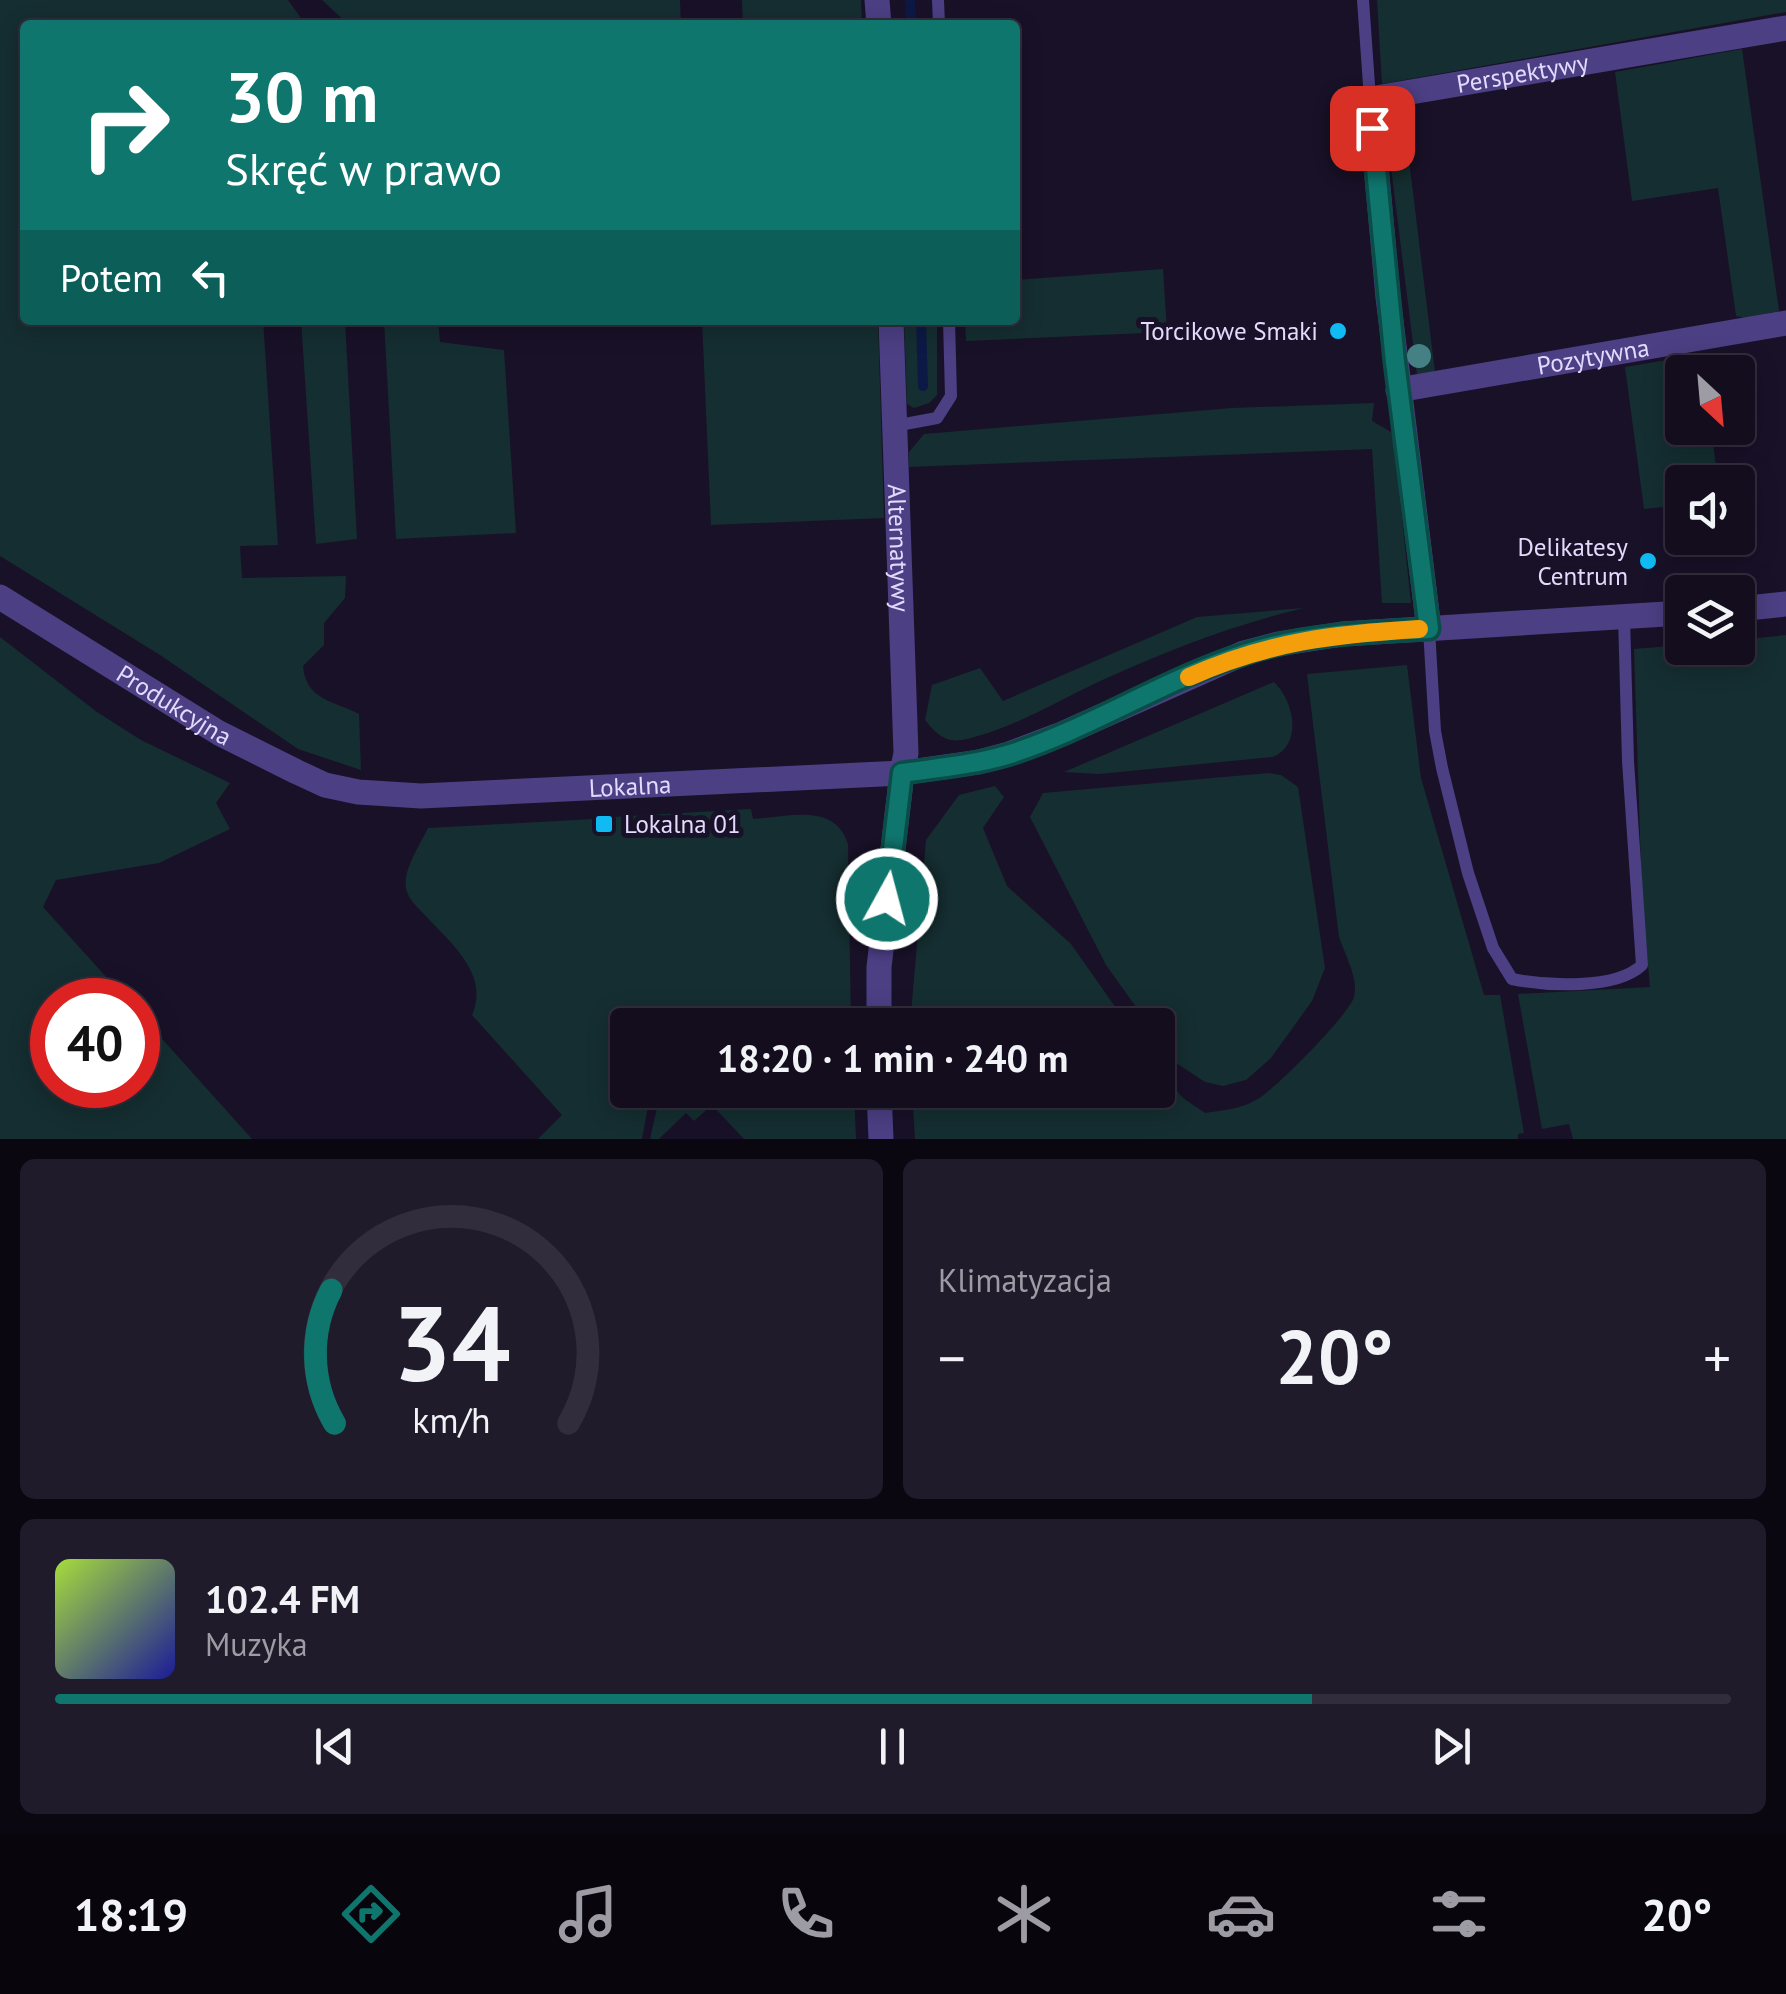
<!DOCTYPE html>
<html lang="pl">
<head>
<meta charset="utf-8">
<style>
  :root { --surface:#130d1e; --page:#201b2b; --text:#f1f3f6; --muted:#9d9ca4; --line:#322d3c; --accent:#0f766e }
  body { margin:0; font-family:"PT Sans",sans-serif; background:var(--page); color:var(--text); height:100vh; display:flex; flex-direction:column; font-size:38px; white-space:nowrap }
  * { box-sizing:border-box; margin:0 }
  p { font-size:32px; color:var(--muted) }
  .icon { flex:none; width:55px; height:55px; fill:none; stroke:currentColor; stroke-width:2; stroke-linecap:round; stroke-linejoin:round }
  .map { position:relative; height:1139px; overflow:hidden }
  .side { display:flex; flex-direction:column; gap:20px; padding:20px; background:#0a0710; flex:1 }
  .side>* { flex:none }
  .top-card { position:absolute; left:20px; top:20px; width:1000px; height:305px; border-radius:10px; box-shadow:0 5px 25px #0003,0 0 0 2px var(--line); background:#0f766e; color:#fff; overflow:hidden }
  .needle { width:65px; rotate:154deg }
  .controls { position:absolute; left:1665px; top:355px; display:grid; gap:20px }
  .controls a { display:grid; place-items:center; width:90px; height:90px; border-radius:10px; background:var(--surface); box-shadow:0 5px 25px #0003,0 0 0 2px var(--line); font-size:50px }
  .speed { position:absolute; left:30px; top:978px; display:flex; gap:20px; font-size:50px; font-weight:700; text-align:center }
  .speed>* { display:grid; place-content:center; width:130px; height:130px; border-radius:50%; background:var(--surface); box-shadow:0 5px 25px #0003,0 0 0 2px var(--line); line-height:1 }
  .speed .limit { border:15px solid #d22; background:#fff; color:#111 }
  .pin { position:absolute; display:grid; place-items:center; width:85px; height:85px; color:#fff; margin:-42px; border-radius:20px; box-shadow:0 5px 15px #0006 }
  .me { position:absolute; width:110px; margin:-55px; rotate:7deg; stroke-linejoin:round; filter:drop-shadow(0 0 8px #0008) }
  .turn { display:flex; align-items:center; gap:35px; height:210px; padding:0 40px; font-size:45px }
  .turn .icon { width:130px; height:130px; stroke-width:2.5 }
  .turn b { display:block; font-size:70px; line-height:85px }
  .then { display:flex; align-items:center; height:95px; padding:0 40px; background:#0003; gap:20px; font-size:38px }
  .big { font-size:75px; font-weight:800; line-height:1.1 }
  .side .card { flex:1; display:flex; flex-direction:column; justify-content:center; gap:15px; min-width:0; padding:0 35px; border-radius:15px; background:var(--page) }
  .side .dial { align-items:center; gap:0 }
  .dial svg { height:260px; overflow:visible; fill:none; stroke:var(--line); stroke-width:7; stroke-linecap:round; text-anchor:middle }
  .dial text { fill:var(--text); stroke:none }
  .song { display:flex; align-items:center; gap:30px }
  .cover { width:120px; height:120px; border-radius:15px; background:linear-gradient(135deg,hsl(80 70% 55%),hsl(240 70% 35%)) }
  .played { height:10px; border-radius:5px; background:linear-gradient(90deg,var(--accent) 75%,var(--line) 75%) }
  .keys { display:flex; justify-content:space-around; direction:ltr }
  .heat { display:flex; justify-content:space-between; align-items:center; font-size:55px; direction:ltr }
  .side .tiles { flex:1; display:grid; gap:20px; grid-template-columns:1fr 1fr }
  .card:last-child { grid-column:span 2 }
  .trip { position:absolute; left:610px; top:1008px; width:565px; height:100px; border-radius:10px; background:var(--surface); box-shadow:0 5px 25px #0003,0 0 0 2px var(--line); font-weight:800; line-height:100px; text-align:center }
  .menu { display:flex; height:160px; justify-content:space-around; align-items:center; background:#08050c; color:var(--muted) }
  .menu .icon { width:70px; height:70px }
  .menu .selected { color:var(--accent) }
  .menu b { font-size:45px; color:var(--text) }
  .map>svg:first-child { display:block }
  .green { fill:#152e31 }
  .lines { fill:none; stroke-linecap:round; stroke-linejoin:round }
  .stream { stroke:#0d1945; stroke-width:10 }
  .service { stroke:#4c3f84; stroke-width:12 }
  .minor { stroke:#4c3f84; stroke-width:25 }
  .tertiary { stroke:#4c3f84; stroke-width:25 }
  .tree { fill:#448084 }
  .route-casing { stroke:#0a4d48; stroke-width:25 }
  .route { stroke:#0f766e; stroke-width:18 }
  .slow { stroke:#f59e0b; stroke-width:18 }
  .poi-dot { fill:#10baf3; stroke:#191128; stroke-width:4 }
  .labels { text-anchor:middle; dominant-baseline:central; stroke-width:10; stroke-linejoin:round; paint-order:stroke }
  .street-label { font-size:25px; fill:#e3dafd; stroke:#191128 }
  .poi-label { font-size:25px; fill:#e3dafd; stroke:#191128; text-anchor:end }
</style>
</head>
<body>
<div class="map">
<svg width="1786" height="1139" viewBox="0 0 1786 1139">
  <rect width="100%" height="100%" fill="#191128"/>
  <path class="green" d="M0,0H288L306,25H25V320H263L278,545L240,546L242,578L346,576L345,598L324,623V645L303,666C306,700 332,700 359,714L361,770L298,749L160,655L0,556Z
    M322,0H680L681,25H349Z
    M742,0H861L862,25H743Z
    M1377,0H1786V12L1382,84Z
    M1742,49L1779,311L1746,318L1736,316L1718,188L1632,201L1615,72Z
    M1395,111H1403L1435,372L1417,375L1386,128Z
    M1163,269L1167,332L966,341L965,320H1015V280Z
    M301,320H345L357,539L316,544Z
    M384,320H438L440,342L504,350L516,533L396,539Z
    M702,320H878L884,518L711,525Z
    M904,320H937V395L929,403L914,408L907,404Z
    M1703,354L1705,372H1682V428H1711L1718,482H1682V505L1644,509L1625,367Z
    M1374,403L1372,421L1393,433L1411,603H1382L1372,449L909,467V452L924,434L1232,408Z
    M1304,608C1232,625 1164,652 1096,683C1054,703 1008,731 962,740C944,743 935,732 925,720L932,685L980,668L1003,701L1197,617Z
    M1786,635V1139H1573L1569,1124L1542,1129L1518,994L1650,987L1642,898L1634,649L1682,645V648H1738V640Z
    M0,637L97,712L141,740L230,783L216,803L230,829L159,863L56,880L43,907L127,1000H52V1085H138V1012L252,1139H0Z
    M1407,665L1421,778L1484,995H1500L1524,1133L1518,1134V1139H915L912,1090H1158V1068L1183,1098L1205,1113C1223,1110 1242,1109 1258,1099C1276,1088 1348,1016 1354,997C1359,979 1345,955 1339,937L1307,674Z
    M1274,682C1294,701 1303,744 1273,757L1099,774L1064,772Z
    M1269,773L1281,775L1298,787L1325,968L1312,1001L1271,1058L1246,1080L1223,1086L1205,1082L1176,1063L1158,1037V1025H1149L1106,965L1030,817L1043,793Z
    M995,786L1004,797L983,828L1007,886L1071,944L1128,1025H910L926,840L959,795Z
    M751,809L753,819C788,817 835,802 848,844L851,1025H628V1090H651L642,1139H538L562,1115L472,1015C490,973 450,943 424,914C417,907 408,899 406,888C403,869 420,845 428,828L593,819L595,828L612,827V817Z
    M661,1090H854L856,1139H744L712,1105L694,1121L686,1113L659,1139H650Z"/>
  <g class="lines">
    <path class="stream" d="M910,0L911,25
      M921,320L923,386"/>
    <path class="service" d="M938,0L939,25
      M1363,0L1370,99
      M894,426L937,418L951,396L949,320
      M1429,629L1435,731L1442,768L1468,873L1493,948L1512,979C1546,986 1616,990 1642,965L1628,761L1624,617"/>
    <g class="minor">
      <path d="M877,0L879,25"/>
      <path id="s1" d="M891,320L906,753L902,773L979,762L1009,754L1062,734L1244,653L1278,644L1342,634L1682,613"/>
      <path id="s2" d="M1398,390L1786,323"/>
      <path d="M1738,609L1786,604"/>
      <path id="s3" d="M1429,629L1388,297L1370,99L1786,28"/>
    </g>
    <g class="tertiary">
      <path id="s4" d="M0,597L219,733L297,772L325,785L358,792L421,796L902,773L879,967V1025"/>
      <path d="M879,1090L881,1139"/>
    </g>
  </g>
  <circle class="tree" cx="1419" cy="356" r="12"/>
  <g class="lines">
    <defs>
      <path id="route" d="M887,899L902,773C937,768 973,765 1007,755C1090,729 1164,679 1247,653C1306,634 1368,632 1429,629L1395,362L1372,128"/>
    </defs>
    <use href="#route" class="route-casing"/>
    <use href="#route" class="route"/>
    <path class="slow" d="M1189,677C1267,642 1334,634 1419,629"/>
  </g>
  <g class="poi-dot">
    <circle cx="1338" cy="331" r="10"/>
    <circle cx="1648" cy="561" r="10"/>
    <rect x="594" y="814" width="20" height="20" rx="5"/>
  </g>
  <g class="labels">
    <g class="street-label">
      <text stroke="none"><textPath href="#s3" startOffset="688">Perspektywy</textPath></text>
      <text stroke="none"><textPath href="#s2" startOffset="198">Pozytywna</textPath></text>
      <text stroke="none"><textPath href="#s1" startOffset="228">Alternatywy</textPath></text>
      <text stroke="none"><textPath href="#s4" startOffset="205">Produkcyjna</textPath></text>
      <text stroke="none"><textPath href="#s4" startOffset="682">Lokalna</textPath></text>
    </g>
    <g class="poi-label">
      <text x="1318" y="331">Torcikowe Smaki</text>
      <text x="1628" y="547">Delikatesy<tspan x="1628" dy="29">Centrum</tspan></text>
      <text x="624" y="824" text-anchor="start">Lokalna 01</text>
    </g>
  </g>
</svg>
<div class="controls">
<a><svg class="needle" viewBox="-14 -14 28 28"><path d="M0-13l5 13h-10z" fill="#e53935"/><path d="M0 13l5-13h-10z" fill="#9d9ca4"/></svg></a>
<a><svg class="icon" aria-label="sound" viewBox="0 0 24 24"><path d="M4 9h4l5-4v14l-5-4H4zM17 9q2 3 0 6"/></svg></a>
<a><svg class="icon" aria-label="layers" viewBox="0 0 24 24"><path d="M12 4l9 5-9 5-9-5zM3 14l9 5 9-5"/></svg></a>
</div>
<div class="speed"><div class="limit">40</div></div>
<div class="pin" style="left:1372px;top:128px;background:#d93025"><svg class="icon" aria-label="arrive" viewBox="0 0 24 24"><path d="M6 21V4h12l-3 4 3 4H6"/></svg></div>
<svg class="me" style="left:887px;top:899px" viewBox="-20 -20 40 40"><circle r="17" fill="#0f766e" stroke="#fff" stroke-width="3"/><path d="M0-11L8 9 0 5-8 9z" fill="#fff"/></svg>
<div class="trip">18:20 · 1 min · 240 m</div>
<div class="top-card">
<div class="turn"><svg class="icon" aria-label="right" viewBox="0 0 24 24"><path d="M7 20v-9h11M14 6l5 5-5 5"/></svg><div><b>30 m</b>Skręć w prawo</div></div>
<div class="then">Potem<svg class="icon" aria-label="left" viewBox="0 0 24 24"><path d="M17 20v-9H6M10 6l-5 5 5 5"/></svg></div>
</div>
</div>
<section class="side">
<div class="tiles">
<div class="card dial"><svg viewBox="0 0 100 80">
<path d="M14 69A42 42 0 1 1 86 69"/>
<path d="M14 69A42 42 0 0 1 13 28" stroke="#0f766e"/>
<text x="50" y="56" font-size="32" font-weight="700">34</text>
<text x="50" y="72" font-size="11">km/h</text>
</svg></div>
<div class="card"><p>Klimatyzacja</p>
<div class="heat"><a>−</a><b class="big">20°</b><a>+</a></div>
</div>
<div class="card">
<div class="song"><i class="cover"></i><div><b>102.4 FM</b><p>Muzyka</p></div></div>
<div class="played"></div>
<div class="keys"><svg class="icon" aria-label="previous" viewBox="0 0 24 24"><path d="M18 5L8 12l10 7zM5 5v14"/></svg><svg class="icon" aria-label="pause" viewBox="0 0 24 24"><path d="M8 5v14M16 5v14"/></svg><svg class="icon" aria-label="next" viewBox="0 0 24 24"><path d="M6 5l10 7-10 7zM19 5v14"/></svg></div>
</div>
</div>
</section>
<nav class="menu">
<b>18:19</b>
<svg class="icon selected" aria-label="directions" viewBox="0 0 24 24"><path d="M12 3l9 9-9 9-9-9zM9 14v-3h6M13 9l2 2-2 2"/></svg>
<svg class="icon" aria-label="music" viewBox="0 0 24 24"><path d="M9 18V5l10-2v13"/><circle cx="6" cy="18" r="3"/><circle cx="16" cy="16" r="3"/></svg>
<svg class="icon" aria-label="phone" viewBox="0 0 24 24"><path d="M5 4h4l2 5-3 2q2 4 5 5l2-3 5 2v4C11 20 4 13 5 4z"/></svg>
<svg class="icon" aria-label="climate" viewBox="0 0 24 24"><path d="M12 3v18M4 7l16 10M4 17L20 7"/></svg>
<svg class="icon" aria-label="car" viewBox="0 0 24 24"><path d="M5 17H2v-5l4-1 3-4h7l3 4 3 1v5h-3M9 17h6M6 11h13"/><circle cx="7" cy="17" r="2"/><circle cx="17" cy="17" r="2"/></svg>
<svg class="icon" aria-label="filters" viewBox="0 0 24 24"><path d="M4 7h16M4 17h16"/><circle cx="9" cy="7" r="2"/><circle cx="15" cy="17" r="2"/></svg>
<b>20°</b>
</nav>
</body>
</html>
